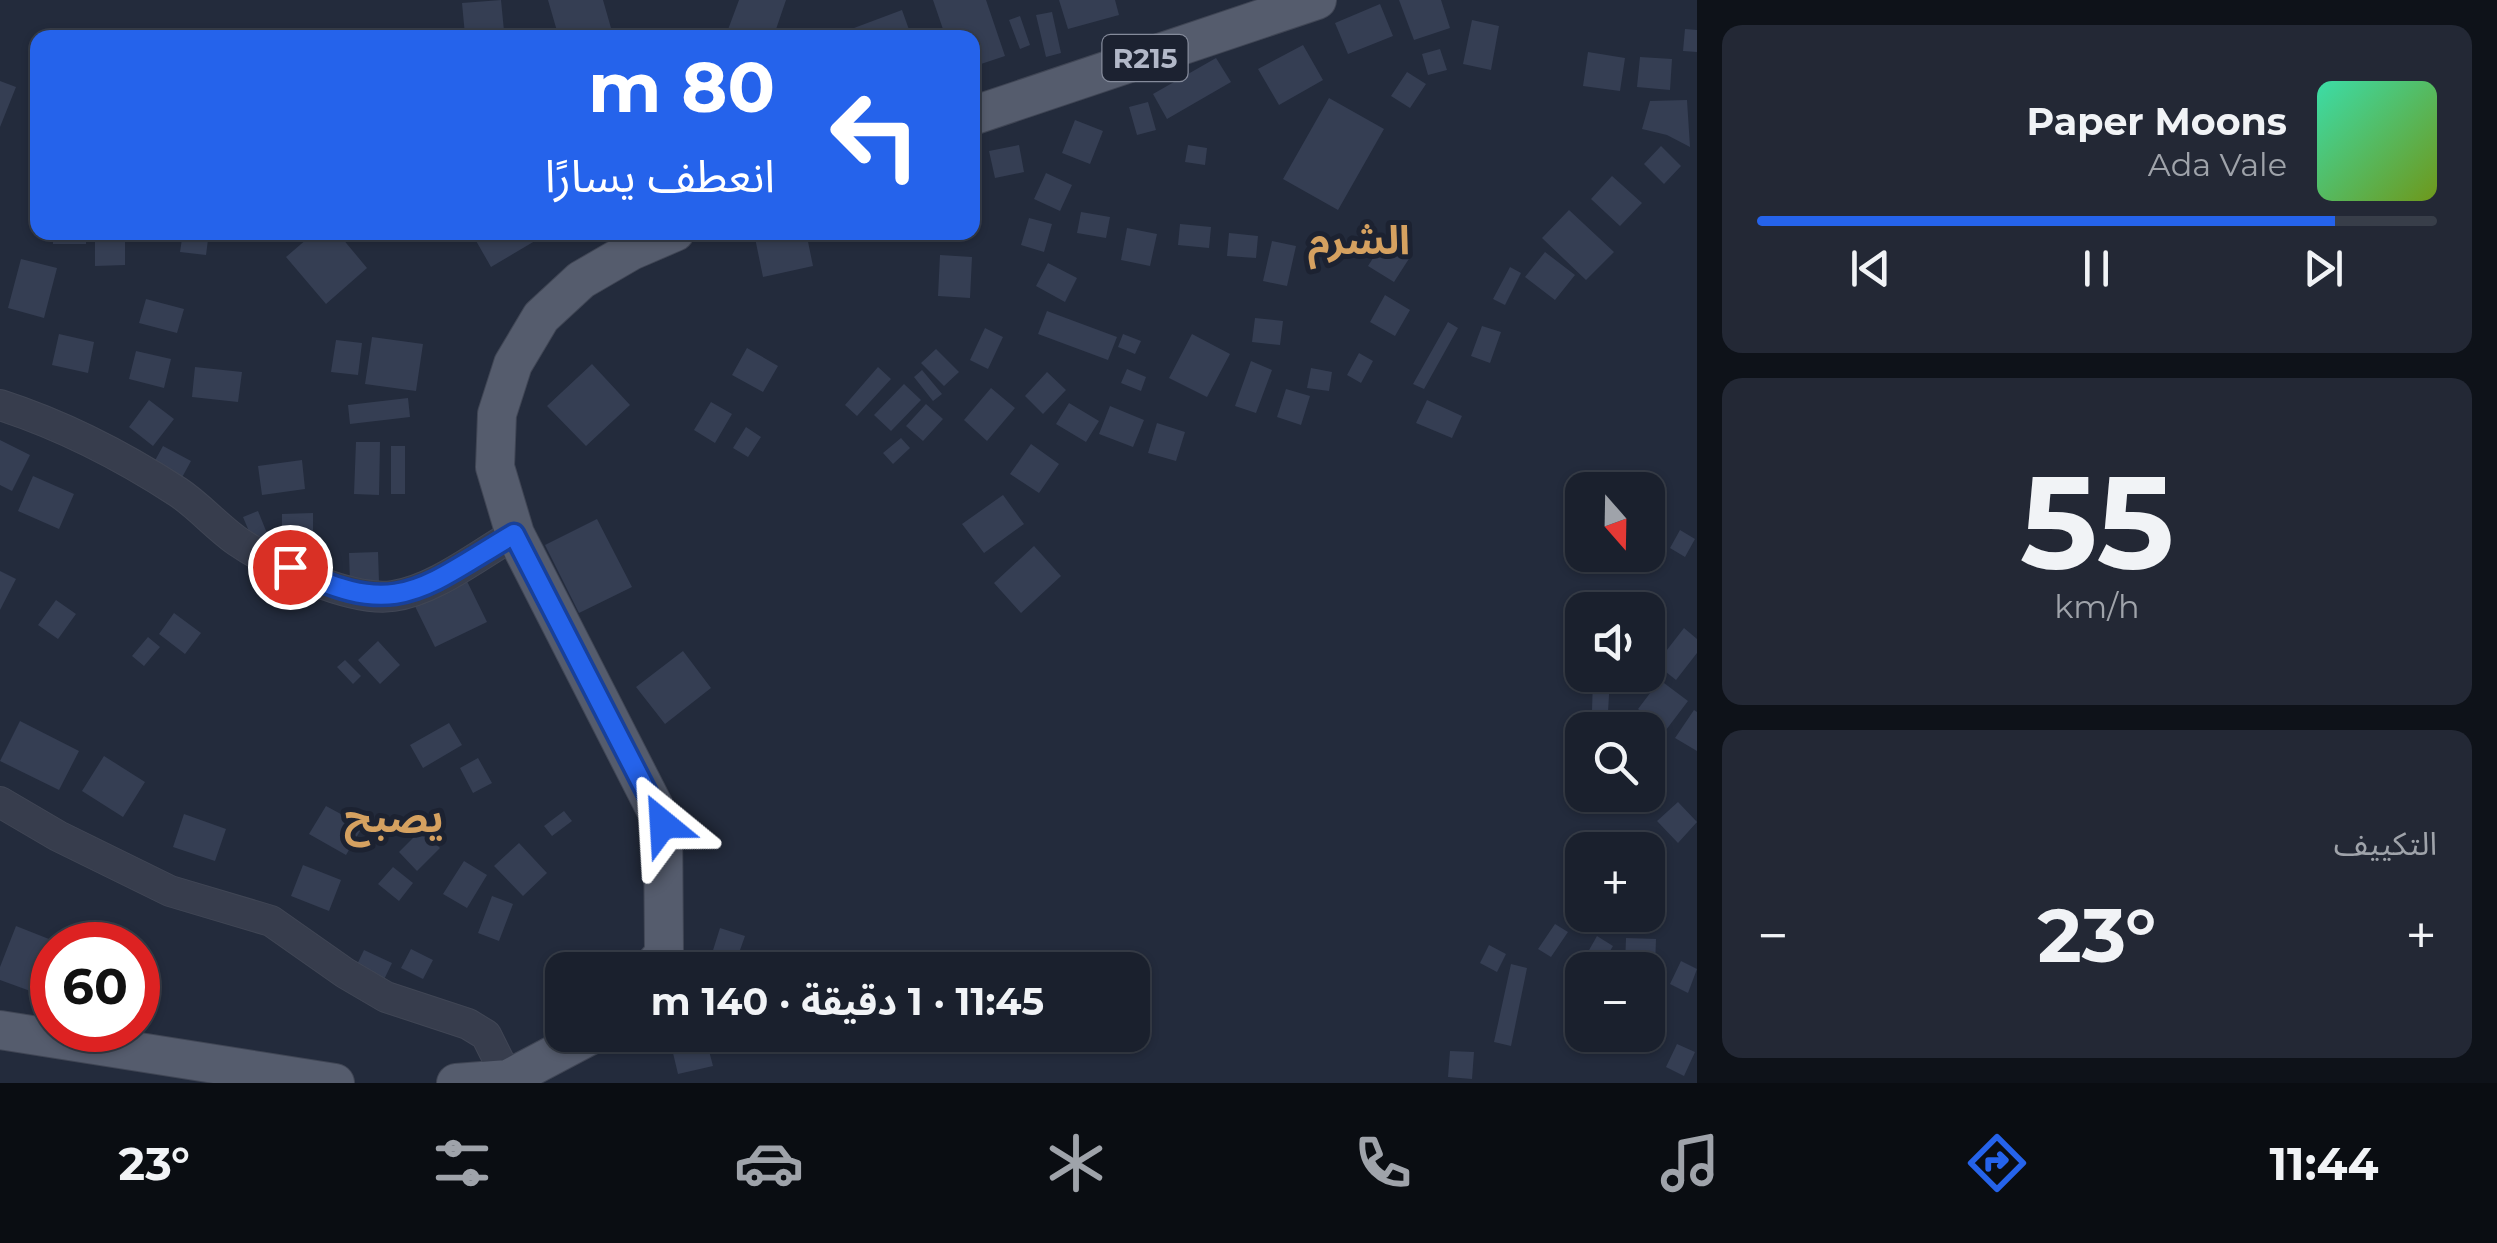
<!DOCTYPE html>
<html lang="ar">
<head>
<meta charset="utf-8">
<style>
  :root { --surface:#1a202d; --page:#232835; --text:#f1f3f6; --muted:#9fa3aa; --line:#383e49; --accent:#2563eb }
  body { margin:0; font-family:Montserrat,"Noto Sans Arabic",sans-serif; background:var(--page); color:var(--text); direction:rtl; height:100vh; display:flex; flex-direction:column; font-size:38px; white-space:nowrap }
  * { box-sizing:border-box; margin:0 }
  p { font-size:32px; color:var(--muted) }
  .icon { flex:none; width:55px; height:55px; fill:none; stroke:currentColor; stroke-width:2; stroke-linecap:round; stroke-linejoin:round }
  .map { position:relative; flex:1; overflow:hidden; direction:ltr }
  .side { display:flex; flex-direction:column; gap:25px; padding:25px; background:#0e1219; width:800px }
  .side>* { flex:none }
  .top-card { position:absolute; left:30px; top:30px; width:950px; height:210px; border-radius:20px; box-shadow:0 2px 8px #0004,0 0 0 2px var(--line); direction:rtl; background:#2563eb; color:#fff; overflow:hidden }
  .needle { width:65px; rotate:160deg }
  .buttons { position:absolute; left:1565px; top:472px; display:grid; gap:20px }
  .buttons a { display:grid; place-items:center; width:100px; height:100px; border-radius:20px; background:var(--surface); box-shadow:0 2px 8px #0004,0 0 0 2px var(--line); font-size:50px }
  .speed { position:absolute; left:30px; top:922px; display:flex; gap:20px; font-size:50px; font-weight:700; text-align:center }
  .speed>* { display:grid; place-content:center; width:130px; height:130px; border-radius:50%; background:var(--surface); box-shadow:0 2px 8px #0004,0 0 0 2px var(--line); line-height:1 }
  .speed .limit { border:15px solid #d22; background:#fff; color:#111 }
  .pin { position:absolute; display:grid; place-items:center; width:85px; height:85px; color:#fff; margin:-42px; border:5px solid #fff; border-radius:50%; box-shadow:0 2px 10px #0007 }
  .me { position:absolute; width:110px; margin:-55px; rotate:333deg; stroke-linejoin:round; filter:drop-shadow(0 0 8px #0008) }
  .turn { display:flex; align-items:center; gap:35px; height:210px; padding:0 40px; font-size:45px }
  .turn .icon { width:130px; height:130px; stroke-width:2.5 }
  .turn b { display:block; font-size:70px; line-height:85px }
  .big { font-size:75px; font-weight:700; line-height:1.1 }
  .side .card { flex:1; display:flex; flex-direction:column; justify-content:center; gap:15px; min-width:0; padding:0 35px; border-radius:20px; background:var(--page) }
  .side .dial { align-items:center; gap:0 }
  .dial b { font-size:130px; line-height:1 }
  .song { display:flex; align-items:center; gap:30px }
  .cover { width:120px; height:120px; border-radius:15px; background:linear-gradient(135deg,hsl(160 70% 55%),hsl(80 70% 35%)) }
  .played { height:10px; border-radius:5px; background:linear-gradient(90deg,var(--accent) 85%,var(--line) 85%) }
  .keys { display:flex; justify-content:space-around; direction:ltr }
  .heat { display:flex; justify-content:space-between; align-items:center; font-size:55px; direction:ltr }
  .trip { position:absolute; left:545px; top:952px; width:605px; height:100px; border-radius:20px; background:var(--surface); box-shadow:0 2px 8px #0004,0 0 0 2px var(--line); font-weight:700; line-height:100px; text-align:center; direction:rtl }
  .tabs { display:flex; height:160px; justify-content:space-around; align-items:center; background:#0a0d12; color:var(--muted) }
  .tabs .icon { width:70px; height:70px }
  .tabs .on { color:var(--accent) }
  .tabs b { font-size:45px; color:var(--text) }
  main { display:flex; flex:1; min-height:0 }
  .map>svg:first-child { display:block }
  .building { fill:#353e53 }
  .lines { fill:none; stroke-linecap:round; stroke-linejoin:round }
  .minor-casing { stroke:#404655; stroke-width:32 }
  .major-casing { stroke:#404655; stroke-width:40 }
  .minor { stroke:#373d4d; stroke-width:30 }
  .major { stroke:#555c6d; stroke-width:38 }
  .route-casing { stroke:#184099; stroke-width:25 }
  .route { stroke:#2563eb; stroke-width:18 }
  .labels { text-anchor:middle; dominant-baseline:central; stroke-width:10; stroke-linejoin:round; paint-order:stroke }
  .shield { fill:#1c2231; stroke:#858b9b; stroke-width:2.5 }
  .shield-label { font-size:28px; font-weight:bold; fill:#b2b8c8 }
  .district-label { font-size:40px; font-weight:bold; fill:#d5a160; stroke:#1c2231 }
</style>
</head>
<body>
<main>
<section class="side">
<div class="card">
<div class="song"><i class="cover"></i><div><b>Paper Moons</b><p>Ada Vale</p></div></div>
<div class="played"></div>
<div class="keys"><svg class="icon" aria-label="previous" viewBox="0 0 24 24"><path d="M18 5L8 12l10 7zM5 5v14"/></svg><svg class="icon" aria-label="pause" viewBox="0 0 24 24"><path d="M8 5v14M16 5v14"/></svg><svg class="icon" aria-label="next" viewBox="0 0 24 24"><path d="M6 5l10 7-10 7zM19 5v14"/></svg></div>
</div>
<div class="card dial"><b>55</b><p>km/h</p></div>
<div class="card"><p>التكييف</p>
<div class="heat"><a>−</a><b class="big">23°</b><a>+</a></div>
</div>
</section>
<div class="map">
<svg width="1697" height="1083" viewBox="0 0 1697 1083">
  <rect width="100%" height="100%" fill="#232b3c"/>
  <path class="building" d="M501,0L504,31L465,35L462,3Z
    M548,0H603L613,35L559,38Z
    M739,0H786L773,38L726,35Z
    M933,0H986L1005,56L972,67V38H946Z
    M1059,0H1115L1119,15L1068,29Z
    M1399,0H1441L1450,28L1414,40Z
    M1380,4L1393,36L1348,54L1335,23Z
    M902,10L912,38H830V37Z
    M1052,12L1061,53L1046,57L1036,15Z
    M1020,16L1030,45L1020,49L1009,20Z
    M1472,20L1499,26L1491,70L1463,64Z
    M1685,29L1697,30V52L1683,51Z
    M1303,45L1323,80L1279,105L1258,69Z
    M1440,49L1447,70L1428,75L1422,54Z
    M1588,52L1625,58L1620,91L1583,86Z
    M1640,57L1672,59L1670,90L1637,87Z
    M1216,58L1231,82L1167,119L1153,94Z
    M1407,72L1426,84L1410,108L1391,96Z
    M0,81L16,87L0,127Z
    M1329,98L1384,129L1338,210L1283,179Z
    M1687,100L1690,147L1667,135L1642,129L1650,101Z
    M1148,102L1156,130L1137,135L1129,107Z
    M1075,120L1103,131L1090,164L1062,153Z
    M1019,145L1024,172L995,178L989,151Z
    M1188,145L1207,148L1205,165L1185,162Z
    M1661,146L1681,166L1664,184L1644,164Z
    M1046,173L1072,185L1060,211L1034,199Z
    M1612,176L1642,203L1620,226L1591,199Z
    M1569,210L1614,252L1586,280L1542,238Z
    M1081,212L1110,217L1106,238L1077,233Z
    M1029,218L1052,224L1044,252L1021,245Z
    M1180,224L1211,227L1209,248L1178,245Z
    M1127,228L1157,234L1150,266L1121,260Z
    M53,232H86V244H53Z
    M95,232H125V265L95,266Z
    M183,232H209L206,255L180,252Z
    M315,232H337L367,268L326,304L286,257Z
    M471,232H550L491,267Z
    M806,232L813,266L763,277L754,233Z
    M1229,233L1258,236L1256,258L1227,256Z
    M1386,238L1412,254L1394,282L1368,266Z
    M1272,241L1296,246L1287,286L1263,281Z
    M1545,252L1575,275L1555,300L1525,277Z
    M940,255L972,257L970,298L938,296Z
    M21,259L57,268L44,318L8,308Z
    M1048,263L1077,278L1065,302L1036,286Z
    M1510,267L1521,273L1505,305L1493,299Z
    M1385,295L1410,310L1395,336L1370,322Z
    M146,299L184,309L177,333L139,323Z
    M1047,311L1117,337L1108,360L1038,334Z
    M1255,318L1283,321L1280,345L1252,342Z
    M1448,322L1458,328L1424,389L1413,384Z
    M1482,326L1501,332L1490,363L1471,356Z
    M985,328L1003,337L988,369L970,360Z
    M59,334L94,342L88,373L52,365Z
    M1123,334L1141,341L1135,354L1118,347Z
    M1192,334L1230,354L1207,397L1169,378Z
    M372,337L423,344L416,391L365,384Z
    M336,340L362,343L358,375L331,372Z
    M747,348L778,366L763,392L732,375Z
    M936,349L959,372L944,386L921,363Z
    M136,351L171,359L164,388L129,379Z
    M1359,353L1373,361L1361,383L1347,375Z
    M1251,361L1272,370L1256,413L1235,406Z
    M592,364L630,405L586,446L547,406Z
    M195,367L242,372L238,402L192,397Z
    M878,367L891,379L857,416L845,405Z
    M1311,368L1332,372L1329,391L1307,388Z
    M1127,369L1146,377L1141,391L1121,383Z
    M922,370L942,394L933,401L914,377Z
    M1047,372L1066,390L1043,414L1025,396Z
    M904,384L921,400L891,431L874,415Z
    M991,388L1015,408L987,441L964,420Z
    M1286,389L1310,396L1301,425L1277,417Z
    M408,398L410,417L350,424L348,405Z
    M149,400L174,419L153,446L129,427Z
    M1427,400L1462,416L1452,438L1416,423Z
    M711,402L732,414L715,443L694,430Z
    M1069,403L1099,421L1086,442L1056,424Z
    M926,404L943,419L923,441L906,426Z
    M1110,406L1144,420L1133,447L1099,434Z
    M1157,423L1185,432L1176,461L1148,453Z
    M746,427L761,437L748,457L733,448Z
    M901,438L910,448L893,464L883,453Z
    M0,440L30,455L12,491L0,485Z
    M356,442H380L379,495L354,494Z
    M1031,444L1059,464L1039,493L1010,474Z
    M163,446L191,461L174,492L146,477Z
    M391,446H405V494H391Z
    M302,460L305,489L262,495L258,466Z
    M33,476L74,494L59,529L18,511Z
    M1003,495L1024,524L984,553L962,524Z
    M258,511L273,548L259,555L243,517Z
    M313,513V582H282V514Z
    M597,519L632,587L579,613L545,545Z
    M1680,530L1695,539L1685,557L1670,548Z
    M1034,546L1061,576L1021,613L994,583Z
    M378,552L379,582L350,583L349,553Z
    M461,569L487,622L435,647L409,594Z
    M0,571L16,579L0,610Z
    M56,600L76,614L58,639L38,625Z
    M174,613L201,633L185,654L159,634Z
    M1684,628L1697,639V653L1676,680L1656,664Z
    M148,637L160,647L144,666L132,656Z
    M378,641L400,665L380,684L358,660Z
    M683,651L711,688L665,724L636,687Z
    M345,660L361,676L353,684L337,667Z
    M1593,677L1610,678L1608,712L1592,711Z
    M1660,680L1688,701L1666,730L1638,709Z
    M1694,710L1697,712V751L1675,738Z
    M20,721L79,751L59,790L0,761Z
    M449,723L462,745L423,768L410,745Z
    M104,756L145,782L123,817L82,791Z
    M478,758L492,783L473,793L460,768Z
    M1678,802L1697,822L1678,843L1657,821Z
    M326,806L363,826L346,855L309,834Z
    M564,811L572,821L552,836L544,826Z
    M184,814L226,829L215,861L173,847Z
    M421,830L440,848L417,871L399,852Z
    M519,843L547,873L523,896L494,866Z
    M464,861L487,875L467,908L443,894Z
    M303,865L341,880L329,911L291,896Z
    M393,867L413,883L399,901L378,884Z
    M492,896L513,904L499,941L478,933Z
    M1555,924L1568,932L1551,957L1538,949Z
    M16,926L54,941L33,992L0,980V967Z
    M720,928L745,936L733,970L709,963Z
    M1597,936L1613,946L1600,968L1584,959Z
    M1626,938L1656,939L1655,967L1625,966Z
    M1489,945L1506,954L1497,972L1480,963Z
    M411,949L433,960L423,979L401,968Z
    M364,950L392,963L378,992L350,979Z
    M1681,961L1697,969L1688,993L1670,984Z
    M1511,964L1527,968L1511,1046L1494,1042Z
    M707,1043L713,1066L678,1074L673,1053Z
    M1677,1044L1695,1052L1684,1076L1666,1067Z
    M1450,1051L1474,1052L1472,1079L1448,1077Z"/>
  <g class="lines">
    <defs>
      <path id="minor" d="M0,405C62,425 124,457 178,492C199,506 216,526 237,541C272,565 351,602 393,596C435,590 478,555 515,534
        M0,802L58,836L170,891L271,921L345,973L386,997L468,1024L486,1035L508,1079"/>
      <path id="major" d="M972,116L1317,0
        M650,970L664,954L663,824L515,534L495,467L497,414L513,364L541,317L581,280L631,251L675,232
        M0,1030L335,1083
        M456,1083L508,1079L591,1035"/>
    </defs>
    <use href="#minor" class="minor-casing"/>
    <use href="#major" class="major-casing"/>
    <use href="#minor" class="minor"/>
    <use href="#major" class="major"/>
  </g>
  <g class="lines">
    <defs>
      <path id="route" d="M290,567C397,621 421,589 514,534L663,824"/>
    </defs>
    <use href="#route" class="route-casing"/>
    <use href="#route" class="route"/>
  </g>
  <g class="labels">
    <rect class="shield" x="1102.5" y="35" width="85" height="46" rx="8"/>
    <g class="shield-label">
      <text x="1145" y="58">R215</text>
    </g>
    <g class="district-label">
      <text x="1359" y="239">الشرم</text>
      <text x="394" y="817">يصبح</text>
    </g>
  </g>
</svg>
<div class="buttons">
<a><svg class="needle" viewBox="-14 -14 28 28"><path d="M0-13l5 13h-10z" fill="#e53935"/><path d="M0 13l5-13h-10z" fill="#9fa3aa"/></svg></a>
<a><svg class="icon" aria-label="sound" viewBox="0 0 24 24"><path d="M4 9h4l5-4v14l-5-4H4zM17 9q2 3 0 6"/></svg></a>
<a><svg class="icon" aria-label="search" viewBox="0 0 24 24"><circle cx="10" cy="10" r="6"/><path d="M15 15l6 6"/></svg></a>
<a>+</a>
<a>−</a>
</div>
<div class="speed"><div class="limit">60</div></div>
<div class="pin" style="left:290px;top:567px;background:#d93025"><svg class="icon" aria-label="arrive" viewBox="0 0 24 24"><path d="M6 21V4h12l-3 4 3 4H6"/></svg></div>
<svg class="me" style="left:663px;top:824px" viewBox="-20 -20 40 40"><path d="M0-17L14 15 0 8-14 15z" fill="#2563eb" stroke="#fff" stroke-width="4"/></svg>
<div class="trip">11:45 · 1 دقيقة · 140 m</div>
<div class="top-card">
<div class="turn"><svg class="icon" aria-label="left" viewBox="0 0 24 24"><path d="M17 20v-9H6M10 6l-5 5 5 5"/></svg><div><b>80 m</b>انعطف يسارًا</div></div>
</div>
</div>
</main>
<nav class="tabs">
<b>11:44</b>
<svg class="icon on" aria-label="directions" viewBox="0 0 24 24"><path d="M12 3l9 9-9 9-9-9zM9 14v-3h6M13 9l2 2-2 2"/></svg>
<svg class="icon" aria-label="music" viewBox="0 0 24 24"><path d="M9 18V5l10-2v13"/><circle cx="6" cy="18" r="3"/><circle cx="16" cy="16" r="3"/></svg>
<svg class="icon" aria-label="phone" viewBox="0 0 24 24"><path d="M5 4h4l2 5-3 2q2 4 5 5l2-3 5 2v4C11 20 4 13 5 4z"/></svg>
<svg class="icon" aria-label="climate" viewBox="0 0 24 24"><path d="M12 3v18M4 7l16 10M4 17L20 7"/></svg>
<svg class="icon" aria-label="car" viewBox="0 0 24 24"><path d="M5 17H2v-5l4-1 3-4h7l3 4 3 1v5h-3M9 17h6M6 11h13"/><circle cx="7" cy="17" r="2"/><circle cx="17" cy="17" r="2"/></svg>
<svg class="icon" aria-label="filters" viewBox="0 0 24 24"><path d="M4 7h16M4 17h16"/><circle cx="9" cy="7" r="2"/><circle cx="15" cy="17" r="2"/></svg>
<b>23°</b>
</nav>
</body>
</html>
